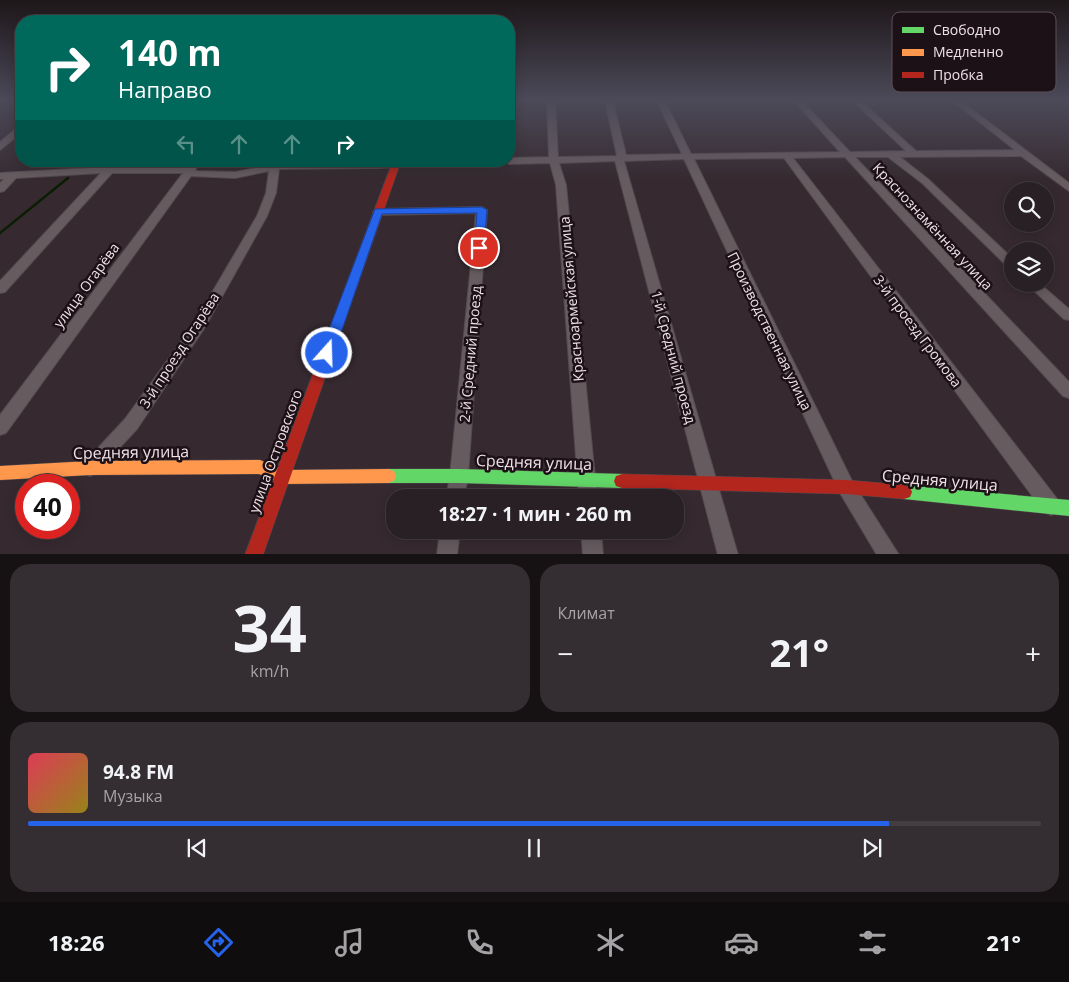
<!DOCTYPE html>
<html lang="ru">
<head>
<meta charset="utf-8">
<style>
  :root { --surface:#282024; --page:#342d31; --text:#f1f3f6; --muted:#a5a3a6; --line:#443e41; --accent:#2563eb }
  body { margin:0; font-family:"Open Sans",sans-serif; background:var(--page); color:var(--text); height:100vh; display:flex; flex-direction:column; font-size:19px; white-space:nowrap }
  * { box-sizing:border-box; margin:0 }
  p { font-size:16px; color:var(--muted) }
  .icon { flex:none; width:28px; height:28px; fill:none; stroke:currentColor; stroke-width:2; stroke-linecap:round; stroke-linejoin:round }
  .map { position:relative; height:554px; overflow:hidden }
  .drawer { display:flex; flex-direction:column; gap:10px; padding:10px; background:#161214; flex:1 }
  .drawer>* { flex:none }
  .guide { position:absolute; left:15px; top:15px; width:500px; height:152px; border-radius:20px; box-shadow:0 2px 12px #0003,0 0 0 1px var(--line); background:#00695c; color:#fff; overflow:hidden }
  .controls { position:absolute; left:1004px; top:182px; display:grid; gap:10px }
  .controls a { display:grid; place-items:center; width:50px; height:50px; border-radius:50%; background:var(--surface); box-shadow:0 2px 12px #0003,0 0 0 1px var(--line); font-size:25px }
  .speed { position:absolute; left:15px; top:474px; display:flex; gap:10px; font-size:25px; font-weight:700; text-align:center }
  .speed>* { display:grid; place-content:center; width:65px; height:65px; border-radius:50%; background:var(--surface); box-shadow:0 2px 12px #0003,0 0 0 1px var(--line); line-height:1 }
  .speed .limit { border:8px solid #d22; background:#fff; color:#111 }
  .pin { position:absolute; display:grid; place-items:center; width:42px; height:42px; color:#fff; margin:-21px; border:2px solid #fff; border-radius:50%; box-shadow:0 1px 5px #0007 }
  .me { position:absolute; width:55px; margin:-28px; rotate:20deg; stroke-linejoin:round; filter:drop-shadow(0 0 4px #0008) }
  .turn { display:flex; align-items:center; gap:18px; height:105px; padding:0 20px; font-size:22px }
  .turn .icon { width:65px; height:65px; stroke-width:2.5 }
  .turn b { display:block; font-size:35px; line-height:42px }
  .lanes { display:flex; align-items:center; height:48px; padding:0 20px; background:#0003; justify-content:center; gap:25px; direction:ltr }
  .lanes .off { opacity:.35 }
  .big { font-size:38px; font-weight:700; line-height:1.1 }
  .drawer .tile { flex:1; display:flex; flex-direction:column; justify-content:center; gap:8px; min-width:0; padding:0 18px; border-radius:20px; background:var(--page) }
  .drawer .dial { align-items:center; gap:0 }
  .dial b { font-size:65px; line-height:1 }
  .song { display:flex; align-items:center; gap:15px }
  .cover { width:60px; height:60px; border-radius:8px; background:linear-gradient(135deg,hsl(350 70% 55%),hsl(50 70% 35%)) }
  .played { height:5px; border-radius:2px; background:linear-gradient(90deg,var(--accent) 85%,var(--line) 85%) }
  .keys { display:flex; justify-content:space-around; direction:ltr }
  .heat { display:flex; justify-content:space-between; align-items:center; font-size:28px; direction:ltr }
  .drawer .tiles { flex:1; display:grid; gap:10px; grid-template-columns:1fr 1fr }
  .tile:last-child { grid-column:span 2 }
  .trip { position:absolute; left:386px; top:489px; width:298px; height:50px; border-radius:20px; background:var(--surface); box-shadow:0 2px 12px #0003,0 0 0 1px var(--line); font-weight:700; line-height:50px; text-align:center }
  .tab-bar { display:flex; height:80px; justify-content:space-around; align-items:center; background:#100d0e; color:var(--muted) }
  .tab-bar .icon { width:35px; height:35px }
  .tab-bar .current { color:var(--accent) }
  .tab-bar b { font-size:22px; color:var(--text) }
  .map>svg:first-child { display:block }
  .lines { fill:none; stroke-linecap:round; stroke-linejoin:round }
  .stream-far1 { stroke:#0b1e04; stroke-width:2 }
  .stream { stroke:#0b1e04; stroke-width:2.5 }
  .street-casing { stroke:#53494e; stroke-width:2 }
  .fast-casing { stroke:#53494e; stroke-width:1 }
  .slow-casing { stroke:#53494e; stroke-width:1 }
  .jam-casing { stroke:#53494e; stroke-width:1 }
  .street { fill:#665c60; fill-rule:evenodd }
  .fast { fill:#63d668; fill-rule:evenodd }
  .slow { fill:#ff974d; fill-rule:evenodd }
  .jam { fill:#b3261e; fill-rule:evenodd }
  .route { fill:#2563eb; stroke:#184099 }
  .labels { text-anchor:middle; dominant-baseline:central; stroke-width:5; stroke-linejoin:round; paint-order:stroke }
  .street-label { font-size:14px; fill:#f0e0e7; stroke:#1c1116 }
  .near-street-label { font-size:16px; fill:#f0e0e7; stroke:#1c1116 }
  .key { fill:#1c1116; stroke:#5c4f55; stroke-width:1 }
  .key-label { font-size:14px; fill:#f0e0e7 }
</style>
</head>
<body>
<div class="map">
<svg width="1069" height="555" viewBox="0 0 1069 555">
  <rect width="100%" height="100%" fill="#362a30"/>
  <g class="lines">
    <path class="stream-far1" d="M82,167L91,161"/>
    <path class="stream" d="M0,233L68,178"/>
    <defs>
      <path id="street" d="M547,101H555L558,157L617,156L605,101H613L626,155L682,154L657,101H665L691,154L840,152L794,101H802L850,152L906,151L853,101H861L916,151L1015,150L953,101H961L1069,183V191L1021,156L900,157L928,179L1012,258V268L1008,267L922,183L888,157H855L1069,382V398L1063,396L845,157L793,158L1058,500L1060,506L1058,512L1051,515L1044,512L784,158L694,159L852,481L899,555H877L840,493L684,159L624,161L738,555H718L615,161L559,163L566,185L597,498H579L556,185L550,163L509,164L505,161H509V158L549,157Z
        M1065,101H1069V104Z
        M18,127H21V133L0,150V142Z
        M192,161H201L195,170L197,171L235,172L271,165L276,161H474L470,164L376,168L279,169L276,193L267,216L205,327L137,429L96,473L90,476L84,473L81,468L84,463L125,419L193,325L257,216L266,193L269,171L235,178L191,176L6,433L0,435V415L183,173H112L5,292L0,293V281L101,173L16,178L4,191L0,192V183L4,179H0V173L109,167H188Z
        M482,207L487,210L468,476L464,498H446L450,476L476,213L378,215L373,212L378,209Z
        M1027,284H1040L1069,309V320L1064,319Z
        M440,530H460L457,555H437Z
        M581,530H601L603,555H583Z"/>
      <path id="fast" d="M388,469H459L622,474L628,476L630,481L628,486L622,488L459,483H388L382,481L380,476L382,471Z
        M904,485L1069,500V516L904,499L898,497L896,492L898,487Z"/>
      <path id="slow" d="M260,460L283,470L388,469L394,471L396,476L394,481L388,483L282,484L259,474L90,475L0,480V466L90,461Z"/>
      <path id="jam" d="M393,161H401L263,555H245Z
        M622,474L846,480L904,485L910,487L912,492L910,497L904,499L846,494L622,488L616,486L614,481L616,476Z"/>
    </defs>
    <use href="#street" class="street-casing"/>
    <use href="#fast" class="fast-casing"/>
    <use href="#slow" class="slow-casing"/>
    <use href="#jam" class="jam-casing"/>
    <use href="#street" class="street"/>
    <use href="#fast" class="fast"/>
    <use href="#slow" class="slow"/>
    <use href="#jam" class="jam"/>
  </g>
  <linearGradient id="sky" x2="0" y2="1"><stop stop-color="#1e171a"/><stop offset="0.56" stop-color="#4c4a59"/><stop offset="1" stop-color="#4c4a59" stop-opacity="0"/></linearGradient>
  <rect width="1069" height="179" fill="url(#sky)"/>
  <path class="route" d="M482,207L487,210L484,248L479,251L474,248L477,213L382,214L334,353L332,356H322L320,353L375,209Z"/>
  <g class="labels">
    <g class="street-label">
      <text transform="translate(933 226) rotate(47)">Краснознамённая улица</text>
      <text transform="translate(86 285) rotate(-54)">улица Огарёва</text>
      <text transform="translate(571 299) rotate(-95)">Красноармейская улица</text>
      <text transform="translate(770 331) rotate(64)">Производственная улица</text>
      <text transform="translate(918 331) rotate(53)">3-й проезд Громова</text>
      <text transform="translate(179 350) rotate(-57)">3-й проезд Огарёва</text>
      <text transform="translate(470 354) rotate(-85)">2-й Средний проезд</text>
      <text transform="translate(674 357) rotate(75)">1-й Средний проезд</text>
      <text transform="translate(275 451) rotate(-70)">улица Островского</text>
    </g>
    <g class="near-street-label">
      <text transform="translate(131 452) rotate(-1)">Средняя улица</text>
      <text transform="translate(534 462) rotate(2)">Средняя улица</text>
      <text transform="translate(940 480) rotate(5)">Средняя улица</text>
    </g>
  </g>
  <rect x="892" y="12" width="164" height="80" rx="8" class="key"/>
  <rect x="902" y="27" width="22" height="6" fill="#63d668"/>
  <rect x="902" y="49" width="22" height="7" fill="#ff974d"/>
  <rect x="902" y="72" width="22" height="6" fill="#b3261e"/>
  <g class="key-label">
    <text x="933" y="35">Свободно</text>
    <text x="933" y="57">Медленно</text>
    <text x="933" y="80">Пробка</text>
  </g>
</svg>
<div class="controls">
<a><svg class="icon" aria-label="search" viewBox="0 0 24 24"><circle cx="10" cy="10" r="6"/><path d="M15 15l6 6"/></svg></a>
<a><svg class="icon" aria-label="layers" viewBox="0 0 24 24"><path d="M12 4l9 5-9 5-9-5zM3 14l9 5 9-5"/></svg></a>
</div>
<div class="speed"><div class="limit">40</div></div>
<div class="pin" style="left:479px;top:248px;background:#d93025"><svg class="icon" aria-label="arrive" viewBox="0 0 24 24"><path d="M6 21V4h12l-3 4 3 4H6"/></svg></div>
<svg class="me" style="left:327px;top:353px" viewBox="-20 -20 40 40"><circle r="17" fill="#2563eb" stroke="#fff" stroke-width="3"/><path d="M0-11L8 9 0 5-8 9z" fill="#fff"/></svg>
<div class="trip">18:27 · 1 мин · 260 m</div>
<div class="guide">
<div class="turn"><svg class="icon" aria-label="right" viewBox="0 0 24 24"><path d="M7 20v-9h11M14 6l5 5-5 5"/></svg><div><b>140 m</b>Направо</div></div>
<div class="lanes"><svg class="icon off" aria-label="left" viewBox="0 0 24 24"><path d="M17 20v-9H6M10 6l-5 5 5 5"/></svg><svg class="icon off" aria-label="ahead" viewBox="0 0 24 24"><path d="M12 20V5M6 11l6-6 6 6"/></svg><svg class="icon off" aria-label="ahead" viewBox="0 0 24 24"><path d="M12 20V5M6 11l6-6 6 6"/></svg><svg class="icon" aria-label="right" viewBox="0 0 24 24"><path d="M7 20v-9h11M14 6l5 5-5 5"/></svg></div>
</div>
</div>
<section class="drawer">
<div class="tiles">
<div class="tile dial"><b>34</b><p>km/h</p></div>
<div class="tile"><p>Климат</p>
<div class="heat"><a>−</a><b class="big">21°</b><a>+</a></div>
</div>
<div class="tile">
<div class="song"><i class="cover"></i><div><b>94.8 FM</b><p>Музыка</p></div></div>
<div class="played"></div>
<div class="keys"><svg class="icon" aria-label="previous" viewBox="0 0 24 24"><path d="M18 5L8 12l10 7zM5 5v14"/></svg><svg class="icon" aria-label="pause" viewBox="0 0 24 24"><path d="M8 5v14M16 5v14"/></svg><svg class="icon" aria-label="next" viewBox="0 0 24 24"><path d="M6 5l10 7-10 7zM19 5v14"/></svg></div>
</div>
</div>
</section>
<nav class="tab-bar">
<b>18:26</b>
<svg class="icon current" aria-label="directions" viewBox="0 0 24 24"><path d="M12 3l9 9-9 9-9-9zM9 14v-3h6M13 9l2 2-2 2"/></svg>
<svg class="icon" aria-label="music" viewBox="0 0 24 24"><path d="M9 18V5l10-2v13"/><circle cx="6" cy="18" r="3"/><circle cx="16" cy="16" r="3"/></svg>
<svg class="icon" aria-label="phone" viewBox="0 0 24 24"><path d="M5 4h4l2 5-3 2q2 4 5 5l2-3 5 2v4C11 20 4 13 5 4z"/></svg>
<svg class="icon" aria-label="climate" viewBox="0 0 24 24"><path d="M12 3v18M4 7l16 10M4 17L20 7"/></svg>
<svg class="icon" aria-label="car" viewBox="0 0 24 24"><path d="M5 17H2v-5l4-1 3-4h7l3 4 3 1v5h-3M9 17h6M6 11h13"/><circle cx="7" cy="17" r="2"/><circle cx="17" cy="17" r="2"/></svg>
<svg class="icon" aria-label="filters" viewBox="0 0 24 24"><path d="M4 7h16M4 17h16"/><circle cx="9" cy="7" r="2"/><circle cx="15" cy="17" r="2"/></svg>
<b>21°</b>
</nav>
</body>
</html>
